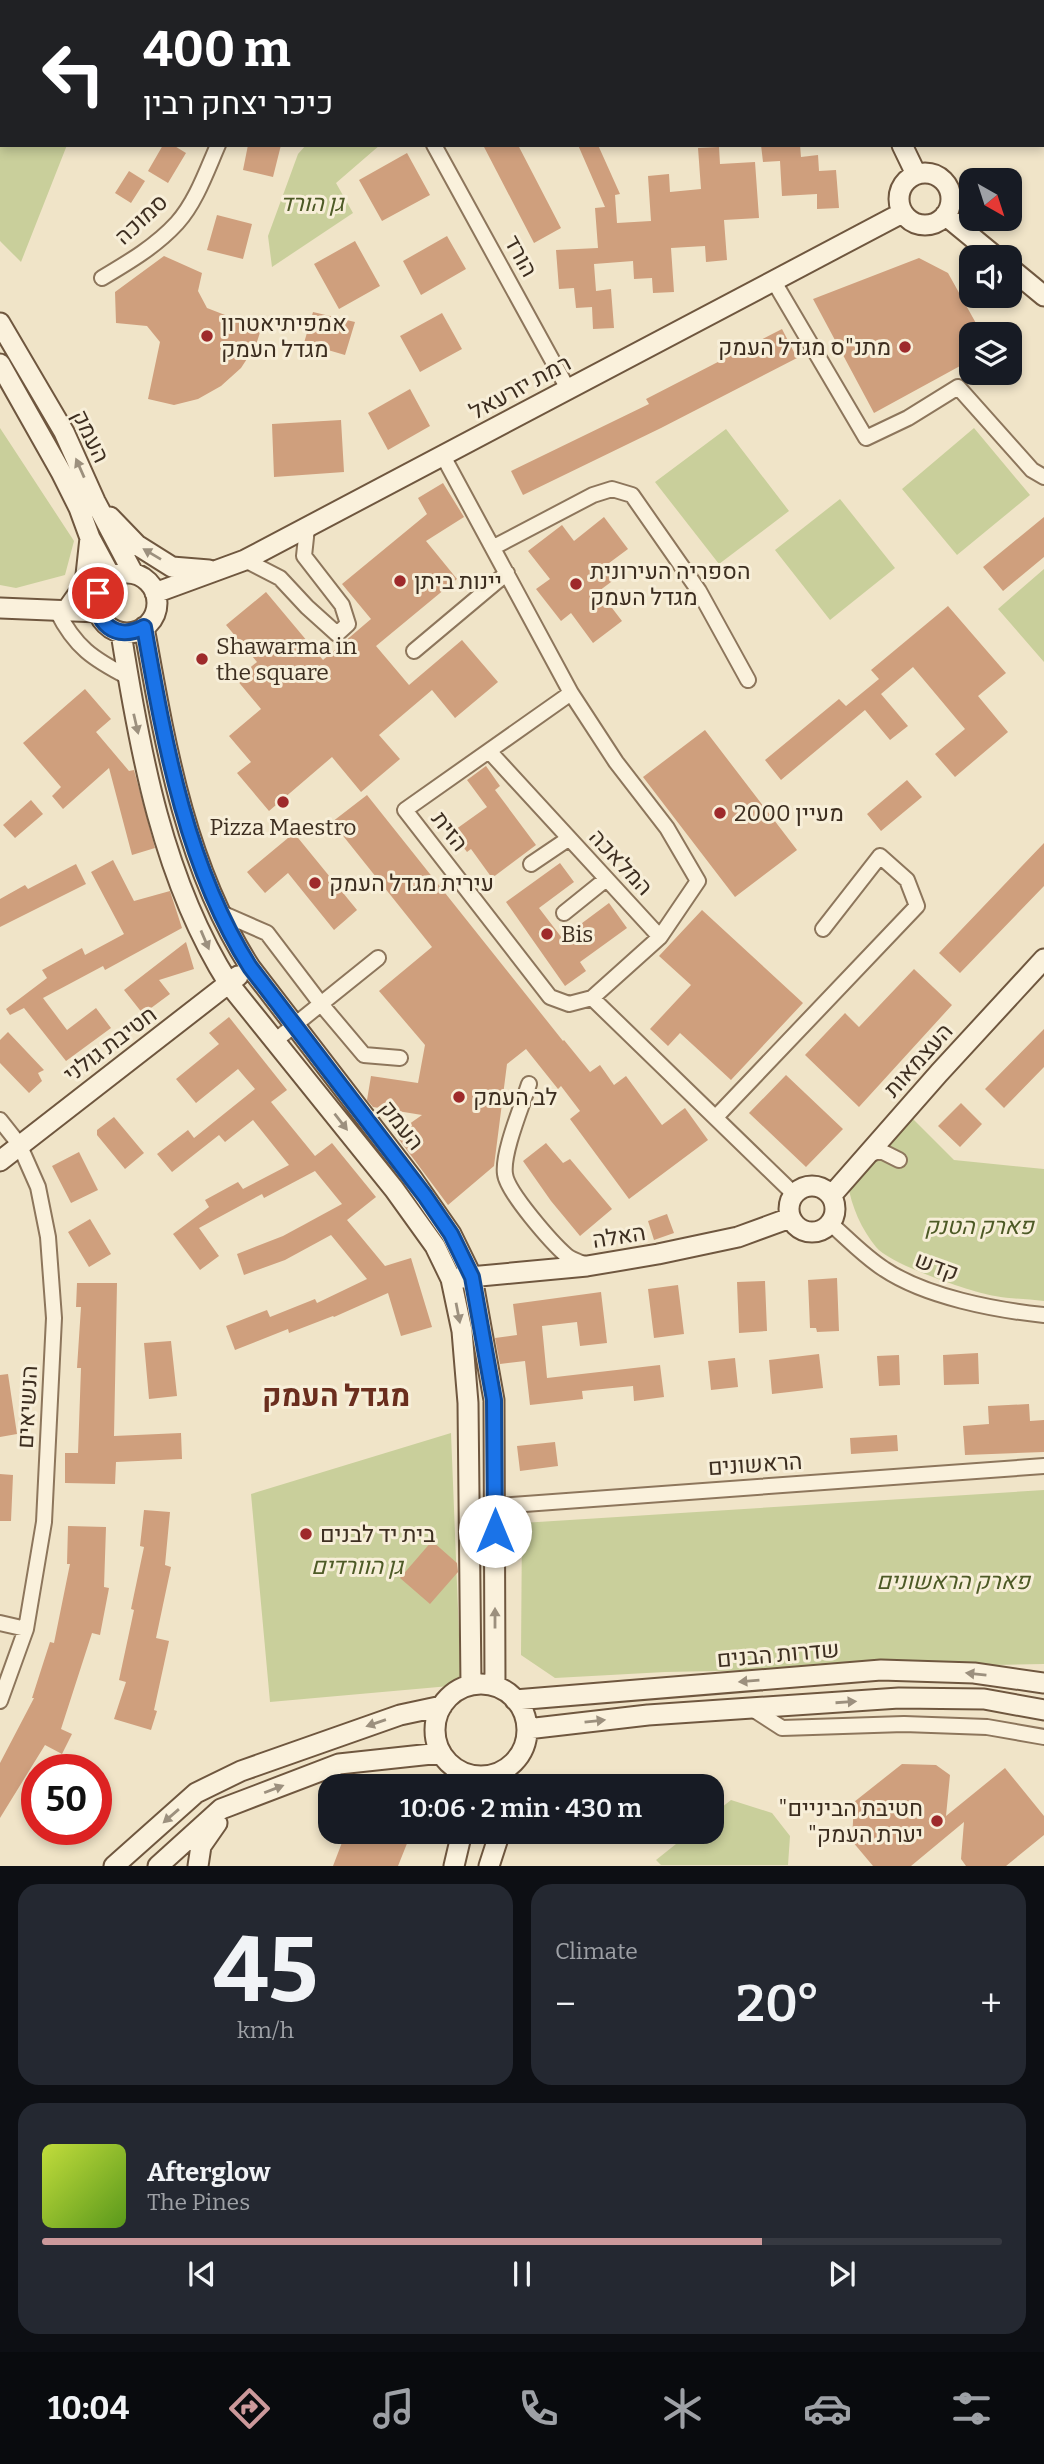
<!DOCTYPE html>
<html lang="en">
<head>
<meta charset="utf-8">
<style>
  :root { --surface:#171b24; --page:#242831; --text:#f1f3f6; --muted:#9ea1a6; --line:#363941; --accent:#cc999b }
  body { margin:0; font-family:Bitter,Heebo,serif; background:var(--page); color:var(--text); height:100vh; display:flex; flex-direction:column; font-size:26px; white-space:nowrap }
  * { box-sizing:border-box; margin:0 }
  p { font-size:23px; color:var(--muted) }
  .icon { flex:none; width:38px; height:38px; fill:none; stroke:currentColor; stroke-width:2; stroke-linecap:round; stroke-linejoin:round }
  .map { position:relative; height:1866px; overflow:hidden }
  .sheet { display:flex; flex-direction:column; gap:18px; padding:18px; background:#0d0f14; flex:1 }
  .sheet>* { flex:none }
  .guide { position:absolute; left:0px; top:0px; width:1045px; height:147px; box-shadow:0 4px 10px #0003; background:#202124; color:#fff; overflow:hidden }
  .needle { width:46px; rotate:141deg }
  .tools { position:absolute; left:959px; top:168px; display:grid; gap:14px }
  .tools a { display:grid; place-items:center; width:63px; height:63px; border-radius:14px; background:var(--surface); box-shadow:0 4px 10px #0003; font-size:35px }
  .speed { position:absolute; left:21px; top:1754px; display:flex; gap:14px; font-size:35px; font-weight:700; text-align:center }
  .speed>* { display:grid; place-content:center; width:91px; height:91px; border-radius:50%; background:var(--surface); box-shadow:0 4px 10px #0003; line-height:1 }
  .speed .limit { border:10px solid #d22; background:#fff; color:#111 }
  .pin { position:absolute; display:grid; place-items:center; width:60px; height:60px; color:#fff; margin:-30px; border:4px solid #fff; border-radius:50%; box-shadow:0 2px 7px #0007 }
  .me { position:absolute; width:77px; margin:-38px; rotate:0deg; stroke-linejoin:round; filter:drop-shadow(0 0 5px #0008) }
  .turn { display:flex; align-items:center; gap:24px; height:147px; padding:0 28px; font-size:32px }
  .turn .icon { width:91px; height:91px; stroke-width:2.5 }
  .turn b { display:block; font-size:49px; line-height:60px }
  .big { font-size:52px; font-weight:600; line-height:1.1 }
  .sheet .widget { flex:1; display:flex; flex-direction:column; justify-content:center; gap:10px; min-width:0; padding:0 24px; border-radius:21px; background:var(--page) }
  .sheet .dial { align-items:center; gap:0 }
  .dial b { font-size:91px; line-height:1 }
  .song { display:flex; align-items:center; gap:21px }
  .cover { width:84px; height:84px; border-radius:10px; background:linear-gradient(135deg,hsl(70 70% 55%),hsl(90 70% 35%)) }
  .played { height:7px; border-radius:4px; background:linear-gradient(90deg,var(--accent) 75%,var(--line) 75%) }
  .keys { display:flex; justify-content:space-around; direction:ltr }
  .heat { display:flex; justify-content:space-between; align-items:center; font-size:38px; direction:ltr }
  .sheet .tiles { flex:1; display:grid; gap:18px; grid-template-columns:1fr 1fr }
  .widget:last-child { grid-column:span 2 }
  .trip { position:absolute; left:318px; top:1774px; width:406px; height:70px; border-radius:21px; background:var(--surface); box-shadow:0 4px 10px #0003; font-weight:600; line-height:70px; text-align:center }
  .tabs { display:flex; height:112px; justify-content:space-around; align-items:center; background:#090b0e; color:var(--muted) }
  .tabs .icon { width:49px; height:49px }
  .tabs .on { color:var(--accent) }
  .tabs b { font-size:32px; color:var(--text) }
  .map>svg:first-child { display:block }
  .green { fill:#c9cf9b }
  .building { fill:#cf9f7d }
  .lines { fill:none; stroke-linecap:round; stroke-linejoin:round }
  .street-casing { stroke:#8d765c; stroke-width:18 }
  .secondary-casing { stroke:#6f573f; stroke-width:23 }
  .street { stroke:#faf1dc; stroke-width:14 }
  .secondary { stroke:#faf1dc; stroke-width:19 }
  .oneway { fill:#9c907e }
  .route-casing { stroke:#114b97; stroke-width:18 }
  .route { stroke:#1a73e8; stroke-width:12 }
  .poi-dot { fill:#9e2a2b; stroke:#f7eed8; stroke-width:2.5 }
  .labels { text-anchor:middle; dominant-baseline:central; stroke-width:6; stroke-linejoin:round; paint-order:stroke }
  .park-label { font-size:23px; font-style:italic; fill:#4d5a26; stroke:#f7eed8 }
  .street-label { font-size:23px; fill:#3d2e20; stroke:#f7eed8 }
  .poi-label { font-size:23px; fill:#3d2e20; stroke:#f7eed8; text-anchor:start }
  .district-label { font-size:30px; font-weight:bold; fill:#6b2e1e; stroke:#f7eed8 }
</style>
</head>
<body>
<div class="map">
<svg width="1044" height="1866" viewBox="0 0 1044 1866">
  <rect width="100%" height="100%" fill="#f0e4c8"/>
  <path class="green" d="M0,0L7,2H2V145H67L21,262L0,241Z
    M306,145H380L336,183L353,213L272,267L268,236L298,154Z
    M0,428L74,541L65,575L16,588L0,585Z
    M974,428L1030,495L957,555L902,489Z
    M726,429L789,511L719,564L655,482Z
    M840,499L895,568L830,620L775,550Z
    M1044,569V662L998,609Z
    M909,1115L954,1160L1044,1169V1301C1028,1299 1011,1299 995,1296C971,1292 891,1265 876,1247C862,1230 851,1206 848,1184Z
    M451,1433L461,1685L270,1702L251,1494Z
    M1044,1490V1664L665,1672L555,1678L521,1655L522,1523Z
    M731,1800L772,1813L790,1836L788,1865H661L656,1860L691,1832H712V1815Z"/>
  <path class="building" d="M163,145H173L186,153L168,183L148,171Z
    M248,145H281L273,177L243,170Z
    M483,145H518L561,228L534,243Z
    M578,145H598L620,194L615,195L617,223L651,221L648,176L669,174L670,192L701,189L698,148L719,147L720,164L755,162L759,218L724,220L727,260L706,262L705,246L671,248L674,292L653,293L652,278L634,279L633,261L594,264L596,291L611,289L614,328L593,329L592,307L576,308L574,288L559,289L556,250L598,248L595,208L605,207Z
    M761,145H800L801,157L818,155L819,171L836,170L839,208L817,209V194L782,196L780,161L763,162Z
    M407,153L430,195L382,221L359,180Z
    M129,171L145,181L131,203L115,193Z
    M217,215L252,224L243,259L207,250Z
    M447,236L466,269L421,295L403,261Z
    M355,241L380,286L339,309L314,264Z
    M164,256L202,273L198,291L207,308L261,329L256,345L241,368L221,386L198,399L174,405L148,399L160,342L147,326L116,323L115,292Z
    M919,258L948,273L982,334H971V360L874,413L813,299Z
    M313,312L355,322L345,355L304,343Z
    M442,313L462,349L420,372L400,336Z
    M782,329L797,358L661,428L523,495L511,471L649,404L646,399Z
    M410,389L430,426L388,450L368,413Z
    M341,420L344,472L274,477L272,424Z
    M443,483L464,517L426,541L457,579L376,646L409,685L462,640L498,682L455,718L432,690L379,735L400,759L361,792L332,757L269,811L237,773L251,762L229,736L261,709L236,679L257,662L226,625L266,592L323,660L371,619L342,584L427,514L418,498Z
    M604,517L628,549L605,566L615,579L599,591L622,621L593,643L571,613L561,621L536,589L550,579L528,551L562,525L574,541Z
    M1044,517V557L1003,591L983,567Z
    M948,606L1006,673L978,696L1008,732L955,777L935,754L965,729L913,667L881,694L908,726L890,740L865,710L781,780L765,760L839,699L846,706L879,679L871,670Z
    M85,689L111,719L96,732L129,771L134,770L155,848L132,855L109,768L63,809L52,796L61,787L23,743Z
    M705,730L797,850L735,897L643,777Z
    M486,766L500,786L495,790L536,845L492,878L471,849L467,852L452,832L487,807L467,780Z
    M907,780L922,797L881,831L867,814Z
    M367,795L563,1041L564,1040L590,1072L600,1065L614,1085L626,1076L662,1125L685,1108L708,1140L629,1199L570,1119L580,1111L561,1086L558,1089L526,1049L507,1064L494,1166L448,1205L395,1134L422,1115L373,1107L367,1100L371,1076L418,1083L425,1045L379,991L432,947L332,822Z
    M31,800L43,814L15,838L3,825Z
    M294,833L357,910L334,930L288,873L265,893L247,872Z
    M1044,843V886L960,973L939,953Z
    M113,860L134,901L170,891L182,928L105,970L103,966L43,998L67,1030L96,1008L111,1028L66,1061L24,1008L10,1015L6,1009L47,978L42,970L82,948L85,955L124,934L91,872Z
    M560,863L574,882L539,908L562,938L609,903L627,928L580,962L586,971L565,986L506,902Z
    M76,864L86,884L0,927V899L25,885L28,889Z
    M702,910L803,1003L731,1080L680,1033L668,1046L650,1029L691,985L659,956Z
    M186,942L194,969L159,980L170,994L143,1014L124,990Z
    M914,969L952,1005L859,1107L805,1055L845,1013L859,1027Z
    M229,1017L287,1090L271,1102L315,1156L332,1143L376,1197L347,1220L385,1266L411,1258L432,1327L401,1336L388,1293L334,1317L333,1316L289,1333L288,1329L235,1350L226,1326L267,1310L270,1317L315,1299L317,1303L367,1279L331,1235L285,1260L244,1275L237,1254L283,1236L342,1204L315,1171L264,1198L262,1194L199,1228L219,1256L200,1270L173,1234L209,1207L205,1200L238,1182L243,1189L289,1165L253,1120L225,1142L219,1135L172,1172L157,1154L188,1130L194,1138L255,1089L238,1069L196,1103L176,1079L219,1044L209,1033Z
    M1044,1029V1067L1004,1108L985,1089Z
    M8,1032L44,1070L38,1073L42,1081L29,1093L0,1063V1040Z
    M786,1075L843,1129L806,1167L749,1113Z
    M961,1103L982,1124L960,1147L938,1126Z
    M114,1117L144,1153L125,1169L97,1135V1130Z
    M546,1143L563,1163L570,1159L612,1209L580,1236L551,1201L523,1161Z
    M79,1152L98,1190L71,1203L52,1166Z
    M667,1214L674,1233L654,1240L648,1221Z
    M90,1219L111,1254L89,1267L68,1232Z
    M837,1278L839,1331L817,1332L816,1328H810L808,1280Z
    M765,1281L767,1331L739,1333L737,1282Z
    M77,1283H117L114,1436L181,1433L182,1459L116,1462L115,1484L65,1483V1453H78L81,1368H77L81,1307H76Z
    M678,1285L684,1334L654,1338L648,1289Z
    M601,1292L607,1343L580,1346L577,1322L542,1326L547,1378L660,1365L664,1397L634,1401L633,1386L582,1391L583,1399L530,1405L525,1361L500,1364L495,1338L517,1335L513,1304Z
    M171,1341L177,1396L149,1399L144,1343Z
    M978,1353L979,1384L944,1385L943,1355Z
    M819,1354L823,1388L772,1394L769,1360Z
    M899,1355L900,1385L879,1386L877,1356Z
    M735,1358L738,1387L711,1390L708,1361Z
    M8,1374L17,1434L0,1437V1375Z
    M1029,1404L1030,1421L1044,1420V1452L965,1455L963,1426L989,1424L988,1406Z
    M897,1435L898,1451L851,1454L850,1438Z
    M555,1442L558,1466L520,1471L517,1446Z
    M0,1474L13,1475L11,1521H0Z
    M144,1510L170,1512L165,1565L171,1567L156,1638L169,1641L154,1710L157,1711L151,1730L114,1719L126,1682L119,1680L134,1610L131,1609L144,1547L140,1546Z
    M68,1526L106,1527L104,1587L109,1588L100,1635L92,1633L61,1729L72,1734L62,1754L45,1745L0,1818V1763L34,1698H32L50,1642L54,1643L70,1564H67Z
    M432,1541L457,1563L458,1572L430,1604L400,1578Z
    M902,1764L936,1765L950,1775L946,1816L1005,1768L1044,1816V1835L1006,1866H966L961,1859L964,1822L911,1866H873L852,1841L854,1802Z
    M346,1832H401L410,1836L398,1866H333Z"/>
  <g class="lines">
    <defs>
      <path id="street" d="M346,2L349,0
        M434,145L568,389
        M102,278C129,262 156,246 177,223C196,202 207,170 218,145
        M773,280L866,438L908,418L958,387L1032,470L1044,477
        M443,456L571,693L405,810L550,997L569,1004L592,998L794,1194
        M494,547L593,495L612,489L632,495L699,591L748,680
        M245,560L280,578L307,607L337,634L348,624L342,605L304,556L307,528
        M57,611C75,647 93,659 128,677
        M414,651L507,573
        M571,693L616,762L667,828L698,881L660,937
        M489,751L660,937L592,998
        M531,864L568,839
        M219,912L267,933L321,1004L364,1055L400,1058
        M564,913L605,880
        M276,1040L378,958
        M529,1084C522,1106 502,1153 505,1174C507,1192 552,1243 567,1256C572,1260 580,1262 586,1265
        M716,1117L917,906L907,880L880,856L823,929
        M0,1120L19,1144L38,1187L48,1237L54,1318L44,1522L26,1629L0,1701
        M866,1155L881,1151L899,1160
        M831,1224C848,1239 865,1257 884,1269C926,1297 995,1310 1044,1315
        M469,1508L1044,1466
        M0,1623L26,1629
        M751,1708L782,1728L904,1724L987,1727L1044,1737"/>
      <path id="secondary" d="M654,0L655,2
        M902,145L916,174
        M899 199a26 26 0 1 1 52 0a26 26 0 1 1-52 0Z
        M945,215L996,257
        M1010,268L1044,296
        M0,323L64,432L95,501L133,573
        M0,364L61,472L79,508L90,538L111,577
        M110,517L137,545L172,567L209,570
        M97 603a30 30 0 1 1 60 0a30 30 0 1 1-60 0Z
        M155,593L245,560L902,213
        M0,608L98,612
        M66,611L85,584L90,538
        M144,627C165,744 185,866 250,967L412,1178L451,1234L472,1277L494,1400L495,1686
        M121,633C140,753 163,880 229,984L394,1189L435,1246L451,1279L462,1331L468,1403L471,1685
        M0,1161L238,976
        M789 1209a23 23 0 1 1 46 0a23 23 0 1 1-46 0Z
        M831,1196L939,1073L1044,959
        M459,1278L587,1266L658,1254L738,1237L790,1218
        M435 1730a46 46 0 1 1 92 0a46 46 0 1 1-92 0Z
        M515,1700L881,1670L974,1673L1044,1683
        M527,1729L648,1715L899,1698L984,1699L1044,1710
        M114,1866L196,1793L241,1771L400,1715L442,1706
        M158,1866L221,1809L229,1806L339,1764L441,1753
        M198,1866L201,1846L217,1823
        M454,1866L462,1832
        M489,1866L500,1832"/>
    </defs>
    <use href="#street" class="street-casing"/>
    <use href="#secondary" class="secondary-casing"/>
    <use href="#street" class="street"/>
    <use href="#secondary" class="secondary"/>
  </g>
  <defs><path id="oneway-solid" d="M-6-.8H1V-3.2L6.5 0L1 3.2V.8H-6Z" transform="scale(1.75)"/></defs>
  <g class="oneway">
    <use href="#oneway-solid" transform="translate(80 468) rotate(-114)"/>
    <use href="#oneway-solid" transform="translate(152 554) rotate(-149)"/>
    <use href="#oneway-solid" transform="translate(136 724) rotate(77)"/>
    <use href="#oneway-solid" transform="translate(205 940) rotate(67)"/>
    <use href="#oneway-solid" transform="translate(341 1122) rotate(52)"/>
    <use href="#oneway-solid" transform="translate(458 1313) rotate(79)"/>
    <use href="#oneway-solid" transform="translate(495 1618) rotate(-90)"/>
    <use href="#oneway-solid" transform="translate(976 1674) rotate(-174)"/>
    <use href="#oneway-solid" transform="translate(749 1681) rotate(175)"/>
    <use href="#oneway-solid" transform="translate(846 1702) rotate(-4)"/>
    <use href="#oneway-solid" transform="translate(595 1721) rotate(-6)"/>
    <use href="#oneway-solid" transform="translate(376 1723) rotate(161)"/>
    <use href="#oneway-solid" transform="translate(274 1789) rotate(-21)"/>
    <use href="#oneway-solid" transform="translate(171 1816) rotate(139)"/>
  </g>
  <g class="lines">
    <defs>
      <path id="route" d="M98,593C93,623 116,642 144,627C165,744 186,866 250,967L425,1196L451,1234L472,1277L494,1400L495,1531"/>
    </defs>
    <use href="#route" class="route-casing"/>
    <use href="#route" class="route"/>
  </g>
  <g class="poi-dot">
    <circle cx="207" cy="336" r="7"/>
    <circle cx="905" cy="347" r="7"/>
    <circle cx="400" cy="581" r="7"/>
    <circle cx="576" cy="584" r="7"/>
    <circle cx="202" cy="659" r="7"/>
    <circle cx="283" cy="802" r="7"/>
    <circle cx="720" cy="813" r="7"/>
    <circle cx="315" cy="883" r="7"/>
    <circle cx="547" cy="934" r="7"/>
    <circle cx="459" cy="1097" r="7"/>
    <circle cx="306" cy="1534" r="7"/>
    <circle cx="937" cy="1821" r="7"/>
  </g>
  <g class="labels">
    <g class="park-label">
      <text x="312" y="203">גן הורד</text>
      <text x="979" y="1226">פארק הטנק</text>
      <text x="357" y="1566">גן הוורדים</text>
      <text x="953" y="1581">פארק הראשונים</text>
    </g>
    <g class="street-label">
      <text transform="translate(141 219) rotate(-43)">סמוכה</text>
      <text transform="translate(521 256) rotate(61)">הורד</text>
      <text transform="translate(520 387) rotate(-28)">רמת יזרעאל</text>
      <text transform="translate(91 436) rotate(64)">העמק</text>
      <text transform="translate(450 831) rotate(52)">הזית</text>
      <text transform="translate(621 862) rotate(47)">המלאכה</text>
      <text transform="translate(110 1044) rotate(-37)">חטיבת גולני</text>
      <text transform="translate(918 1060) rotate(-48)">העצמאות</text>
      <text transform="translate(402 1125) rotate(52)">העמק</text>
      <text transform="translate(619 1236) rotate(-9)">האלה</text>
      <text transform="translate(937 1266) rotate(20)">קדש</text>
      <text transform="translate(27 1407) rotate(-87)">הנשיאים</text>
      <text transform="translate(755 1464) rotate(-4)">הראשונים</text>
      <text transform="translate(778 1654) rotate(-5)">שדרות הבנים</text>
    </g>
    <g class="poi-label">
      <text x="221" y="323">אמפיתיאטרון<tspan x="221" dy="26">מגדל העמק</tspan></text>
      <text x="891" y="347" text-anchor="end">מתנ"ס מגדל העמק</text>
      <text x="590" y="571">הספריה העירונית<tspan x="590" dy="26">מגדל העמק</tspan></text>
      <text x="414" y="581">יינות ביתן</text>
      <text x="216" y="646">Shawarma in<tspan x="216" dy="26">the square</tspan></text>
      <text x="734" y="813">מעיין 2000</text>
      <text x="283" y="827" text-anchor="middle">Pizza Maestro</text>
      <text x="329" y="883">עירית מגדל העמק</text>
      <text x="561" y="934">Bis</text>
      <text x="473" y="1097">לב העמק</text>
      <text x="320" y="1534">בית יד לבנים</text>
      <text x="923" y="1808" text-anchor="end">"חטיבת הביניים<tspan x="923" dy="26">"יערת העמק</tspan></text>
    </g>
    <g class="district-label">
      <text x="336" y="1396">מגדל העמק</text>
    </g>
  </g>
</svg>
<div class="tools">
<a><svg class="needle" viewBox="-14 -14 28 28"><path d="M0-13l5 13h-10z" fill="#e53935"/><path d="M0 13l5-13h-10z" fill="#9ea1a6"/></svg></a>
<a><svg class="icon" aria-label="sound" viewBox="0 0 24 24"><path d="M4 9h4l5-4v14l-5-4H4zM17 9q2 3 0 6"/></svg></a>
<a><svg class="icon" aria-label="layers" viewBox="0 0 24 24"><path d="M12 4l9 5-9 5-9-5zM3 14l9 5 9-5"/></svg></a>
</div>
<div class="speed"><div class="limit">50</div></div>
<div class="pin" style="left:98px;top:593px;background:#d93025"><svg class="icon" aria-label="arrive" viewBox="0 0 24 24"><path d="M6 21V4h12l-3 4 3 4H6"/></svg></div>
<svg class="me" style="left:495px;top:1531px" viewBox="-20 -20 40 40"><circle r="19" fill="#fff"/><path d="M0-13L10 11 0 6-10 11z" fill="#1a73e8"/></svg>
<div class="trip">10:06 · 2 min · 430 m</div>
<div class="guide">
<div class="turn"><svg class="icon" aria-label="left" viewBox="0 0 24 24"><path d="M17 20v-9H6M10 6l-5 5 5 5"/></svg><div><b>400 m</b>כיכר יצחק רבין</div></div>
</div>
</div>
<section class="sheet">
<div class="tiles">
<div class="widget dial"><b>45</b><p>km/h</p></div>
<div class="widget"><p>Climate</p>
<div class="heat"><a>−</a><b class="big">20°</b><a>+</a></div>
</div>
<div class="widget">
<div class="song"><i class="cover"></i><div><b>Afterglow</b><p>The Pines</p></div></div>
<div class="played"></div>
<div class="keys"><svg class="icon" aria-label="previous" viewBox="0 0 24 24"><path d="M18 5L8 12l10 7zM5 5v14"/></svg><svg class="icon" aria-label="pause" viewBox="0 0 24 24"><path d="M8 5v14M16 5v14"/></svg><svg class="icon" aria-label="next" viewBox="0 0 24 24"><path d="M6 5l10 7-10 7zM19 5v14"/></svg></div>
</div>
</div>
</section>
<nav class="tabs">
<b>10:04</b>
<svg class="icon on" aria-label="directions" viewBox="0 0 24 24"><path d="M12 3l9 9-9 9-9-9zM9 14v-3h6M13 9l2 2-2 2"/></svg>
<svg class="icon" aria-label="music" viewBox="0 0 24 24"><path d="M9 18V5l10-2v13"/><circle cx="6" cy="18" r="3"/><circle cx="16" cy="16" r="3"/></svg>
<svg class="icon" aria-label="phone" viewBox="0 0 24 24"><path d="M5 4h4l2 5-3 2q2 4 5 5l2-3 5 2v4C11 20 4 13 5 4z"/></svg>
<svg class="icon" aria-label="climate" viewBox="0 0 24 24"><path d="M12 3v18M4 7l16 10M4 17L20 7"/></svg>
<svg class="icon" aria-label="car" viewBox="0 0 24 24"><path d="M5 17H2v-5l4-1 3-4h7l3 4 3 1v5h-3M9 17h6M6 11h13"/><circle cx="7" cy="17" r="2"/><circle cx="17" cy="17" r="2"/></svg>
<svg class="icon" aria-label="filters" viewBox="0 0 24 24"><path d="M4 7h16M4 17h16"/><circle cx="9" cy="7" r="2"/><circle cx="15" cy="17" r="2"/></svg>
</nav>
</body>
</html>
